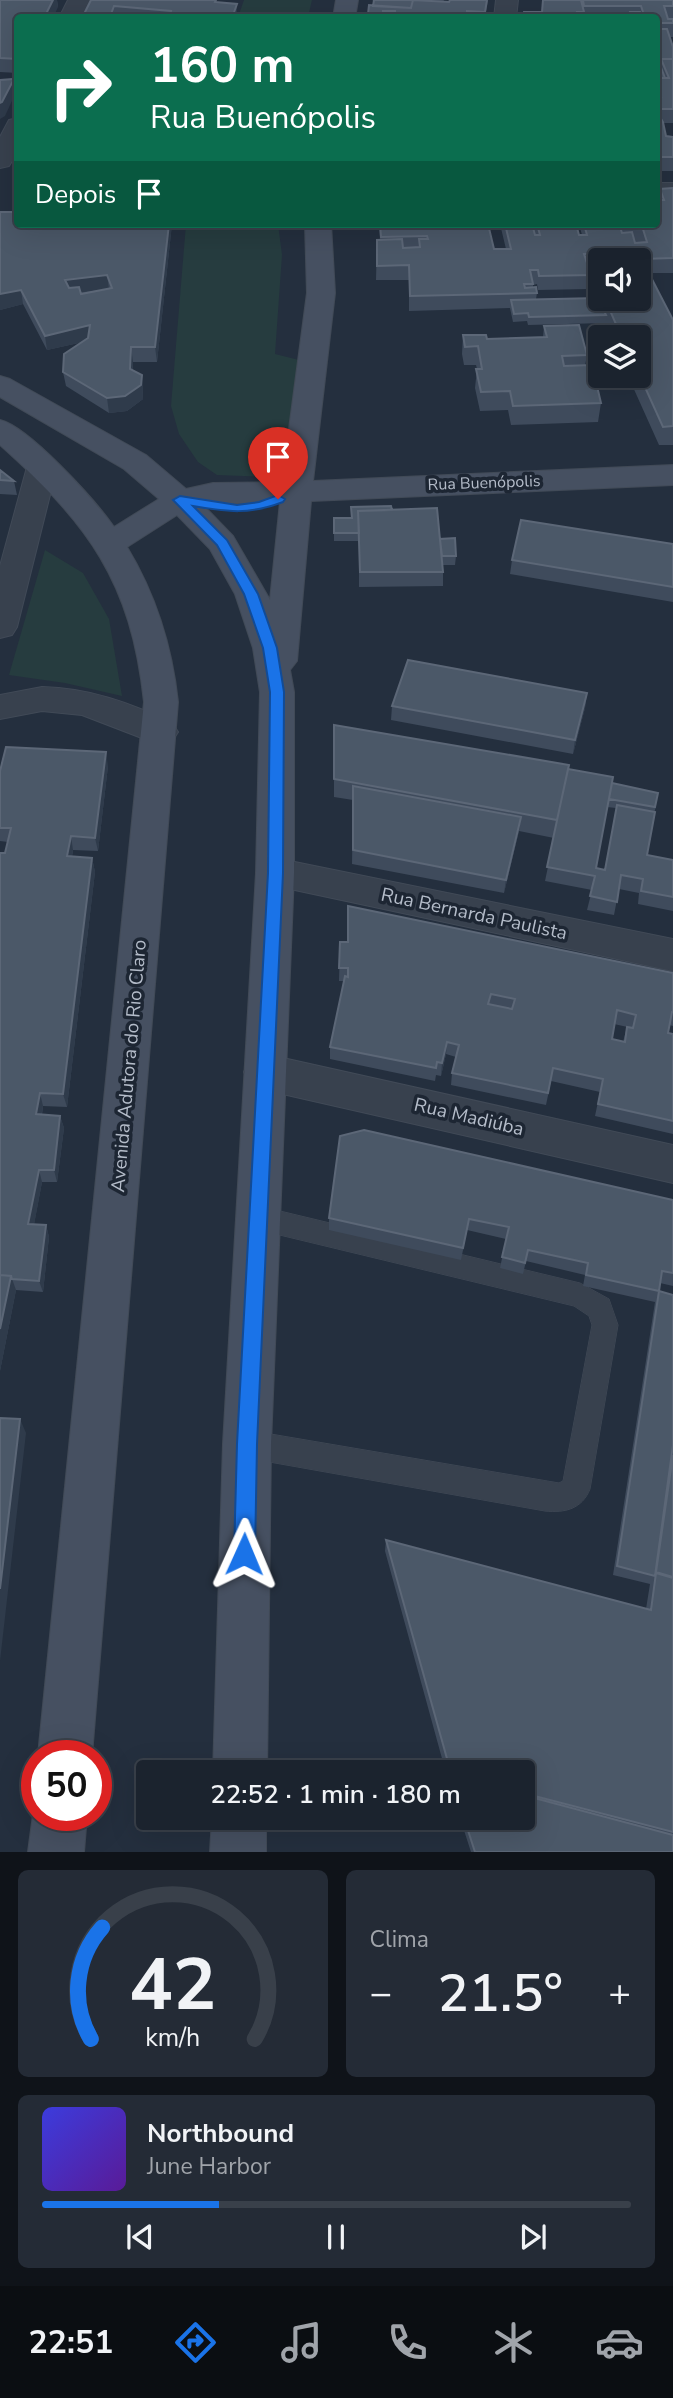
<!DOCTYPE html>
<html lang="pt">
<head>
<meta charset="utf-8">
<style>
  :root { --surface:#1b232e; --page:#242b36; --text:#f1f3f6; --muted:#a0a4aa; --line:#39404a; --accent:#1a73e8 }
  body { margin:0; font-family:"Nunito Sans",sans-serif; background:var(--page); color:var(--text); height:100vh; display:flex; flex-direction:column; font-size:26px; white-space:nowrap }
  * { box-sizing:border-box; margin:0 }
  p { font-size:23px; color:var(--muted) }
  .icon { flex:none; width:38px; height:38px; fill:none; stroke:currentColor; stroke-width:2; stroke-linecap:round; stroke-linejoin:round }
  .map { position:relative; height:1852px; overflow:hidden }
  .details { display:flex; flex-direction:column; gap:18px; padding:18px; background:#0f1319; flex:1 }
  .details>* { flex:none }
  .top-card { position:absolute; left:14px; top:14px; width:646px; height:214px; border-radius:7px; box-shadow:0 7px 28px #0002,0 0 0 2px var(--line); background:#0b6e4f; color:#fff; overflow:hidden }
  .controls { position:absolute; left:588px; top:248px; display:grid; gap:14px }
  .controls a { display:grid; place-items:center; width:63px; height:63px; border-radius:7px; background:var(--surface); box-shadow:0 7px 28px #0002,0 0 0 2px var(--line); font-size:35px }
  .speed { position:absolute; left:21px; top:1740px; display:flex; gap:14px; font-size:35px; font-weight:700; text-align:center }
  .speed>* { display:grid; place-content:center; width:91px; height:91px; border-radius:50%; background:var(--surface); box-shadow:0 7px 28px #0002,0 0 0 2px var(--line); line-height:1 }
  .speed .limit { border:10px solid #d22; background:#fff; color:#111 }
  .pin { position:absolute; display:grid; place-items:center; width:60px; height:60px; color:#fff; margin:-72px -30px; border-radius:50% 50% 50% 0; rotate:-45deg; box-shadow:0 0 7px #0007 }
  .pin .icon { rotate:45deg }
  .me { position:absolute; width:77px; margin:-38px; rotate:1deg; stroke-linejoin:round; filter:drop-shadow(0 0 5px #0008) }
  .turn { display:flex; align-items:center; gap:24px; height:147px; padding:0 21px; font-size:32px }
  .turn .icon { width:91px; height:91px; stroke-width:2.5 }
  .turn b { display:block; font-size:49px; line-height:60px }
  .then { display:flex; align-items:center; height:66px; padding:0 21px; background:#0003; gap:14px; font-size:26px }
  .big { font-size:52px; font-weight:600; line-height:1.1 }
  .details .tile { flex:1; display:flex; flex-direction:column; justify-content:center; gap:10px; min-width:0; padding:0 24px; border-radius:10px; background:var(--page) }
  .details .dial { align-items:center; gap:0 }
  .dial svg { height:182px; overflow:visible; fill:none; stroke:var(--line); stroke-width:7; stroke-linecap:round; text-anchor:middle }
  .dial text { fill:var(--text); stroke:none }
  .song { display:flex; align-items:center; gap:21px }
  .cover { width:84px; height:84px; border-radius:10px; background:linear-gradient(135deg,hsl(240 70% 55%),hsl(270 70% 35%)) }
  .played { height:7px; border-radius:4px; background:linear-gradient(90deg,var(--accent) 30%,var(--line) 30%) }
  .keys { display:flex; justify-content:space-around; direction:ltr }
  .heat { display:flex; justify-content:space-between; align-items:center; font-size:38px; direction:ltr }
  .details .tiles { flex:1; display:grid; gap:18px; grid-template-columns:1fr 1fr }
  .tile:last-child { grid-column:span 2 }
  .trip { position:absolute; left:136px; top:1760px; width:399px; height:70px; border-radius:7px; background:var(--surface); box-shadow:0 7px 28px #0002,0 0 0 2px var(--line); font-weight:600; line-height:70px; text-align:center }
  .tab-bar { display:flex; height:112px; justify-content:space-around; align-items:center; background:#0b0e12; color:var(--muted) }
  .tab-bar .icon { width:49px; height:49px }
  .tab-bar .selected { color:var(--accent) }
  .tab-bar b { font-size:32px; color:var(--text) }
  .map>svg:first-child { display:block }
  .green { fill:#263c3f }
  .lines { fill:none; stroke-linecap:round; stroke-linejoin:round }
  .lane-casing { stroke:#414a57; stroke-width:1 }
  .street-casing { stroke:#414a57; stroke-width:2 }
  .secondary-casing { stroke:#414a57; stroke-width:2 }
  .lane { fill:#38414e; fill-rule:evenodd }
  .street { fill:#38414e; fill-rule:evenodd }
  .secondary { fill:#465061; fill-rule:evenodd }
  .wall { fill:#3f4b5c; fill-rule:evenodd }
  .shaded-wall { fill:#2f3b4b }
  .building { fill:#4b5868; stroke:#5c6777; stroke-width:2; fill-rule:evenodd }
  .route { fill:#1a73e8; stroke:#114b97; stroke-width:2 }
  .labels { text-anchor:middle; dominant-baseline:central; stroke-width:7; stroke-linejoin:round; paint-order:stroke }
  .far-street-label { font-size:16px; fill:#b4bcc9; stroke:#1d2633 }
  .street-label { font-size:19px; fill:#b4bcc9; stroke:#1d2633 }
</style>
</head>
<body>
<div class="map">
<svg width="673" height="1852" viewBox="0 0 673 1852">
  <rect width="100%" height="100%" fill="#242f3e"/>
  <path class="green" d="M244,0H312L308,17H238Z
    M186,224H278L282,255L275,354L299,360L287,470L272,477L217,475L198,462L179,434L171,406Z
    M45,550L83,573L109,619L122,696L65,683L9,675Z"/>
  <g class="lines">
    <defs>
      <path id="lane" d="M259,1206L580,1283L609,1299L618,1325L590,1489C582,1509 565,1513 545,1511L247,1458L237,1454L233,1444L237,1434L247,1430L559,1483L563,1481L592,1325L589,1316L574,1306L259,1230L250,1226L246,1218L250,1210Z"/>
      <path id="street" d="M68,0H90L81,18H59Z
        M496,0H518L516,18H494Z
        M18,118V151L9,166L0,168V137L9,120Z
        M656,183H673V199H656Z
        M42,457L53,460L57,467L17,627L12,635L0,638V566L27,467L31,460Z
        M42,687C89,688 131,703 172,723L178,732L172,741L160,745L82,715L42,711L0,719V695Z
        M275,858L673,939V971L262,883L256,873L262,863Z
        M265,1054L673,1145V1183L265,1090L250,1084L244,1072L250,1060Z"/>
      <path id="secondary" d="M336,0H358L355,18H333Z
        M305,224H331L335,293L313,481L673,465V485L311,501L297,661L290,670L294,692V873L271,1444L267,1773H213L223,1444L256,873L260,692L253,648L235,594L210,549L177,515L127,547C156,595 172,646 178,702L92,1755H38L144,702C131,580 88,524 0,445V420C29,427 95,500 114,527L159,499L124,469L0,397V376L10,379L146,455L186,489L213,483L282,482L307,293ZM280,502L270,600L233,536L203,505Z
        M37,1805V1815H87L84,1852H28L33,1815Z
        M212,1818H266V1852H210Z"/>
    </defs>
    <use href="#lane" class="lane-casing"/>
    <use href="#street" class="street-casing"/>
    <use href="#secondary" class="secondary-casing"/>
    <use href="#lane" class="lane"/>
    <use href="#street" class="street"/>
    <use href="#secondary" class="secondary"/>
  </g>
  <path class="wall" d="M0,0H57L58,7L18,18V73L0,72Z
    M91,0L237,4V18H82Z
    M372,0H444L443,2L488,0L485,18H368L369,5L373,6L374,1Z
    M543,0H673V37H669L673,47V123H663L666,136L673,137V171H656V18H523L542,12Z
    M673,188V273H649L673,320V445H659L628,376H639V338H611L605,323L528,325L527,321L513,322L510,308L409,311V280H376L377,240H380L379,224H488L494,249H506L500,224H576L579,235H582L579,224H656L660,189ZM600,261L639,299H600ZM537,284L538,290L589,289L593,298L536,299L537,293L533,288V285Z
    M0,212L172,224L157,362H133V370L142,375L143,399L127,411L109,413L66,386L63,372L83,342L47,350L23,304L0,310Z
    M544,326L587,355L585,366L601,403L598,422L511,425L508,410L480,411L475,388L477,369L476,365H464L462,354L463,335L487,339L543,337Z
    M0,470L14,481L17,495L0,494Z
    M351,507L392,510L440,539L456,556L455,565H443V586L359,587V541H334V518H351Z
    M673,544V602L510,574L512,560Z
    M587,693L585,708L573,754L391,720L392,706Z
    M334,725L568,769L612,783L658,793L647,855L673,860V911L638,904L639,893L619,889L614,915L587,910L592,890L545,881L554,838L519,831L504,893L352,864L353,800L334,797ZM607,807L616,808L605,870L596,868Z
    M108,766L98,851L73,850L72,857L92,858L95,872L67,1107L43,1106L42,1115L60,1116L64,1128L57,1182H42L34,1224L46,1225L49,1237L43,1292L16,1290L0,1371L5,853L8,842L0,841V771Z
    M340,942H348L673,973V1026L669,1025L668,1033L673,1034V1134L595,1116L600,1092L551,1081L546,1105L451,1085L452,1073L456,1057L446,1054L441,1076L436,1075L435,1081L330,1059V1047L344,981H339ZM614,1024L632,1028L627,1027L623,1042L612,1039Z
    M673,1200V1286L660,1283L659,1291L673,1295V1852H471L460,1818H523V1773H446L385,1551L386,1540L646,1609L650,1584L613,1575L655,1302L583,1286L585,1275L526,1261L523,1274L500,1268L506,1239L467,1230L461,1260L329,1230V1218Z"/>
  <path class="shaded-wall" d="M53,0H57L58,7L53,18H44Z
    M237,4V18H232Z
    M14,79L16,92L5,116L0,119V103Z
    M169,224H172L157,362L155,347Z
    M107,275L109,289L67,294L65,280Z
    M21,290L23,304L0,310V294Z
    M90,325L92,340L47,350L45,336Z
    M131,347L133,362L132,383L130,369Z
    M142,375L143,399L127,411L109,413L107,398Z
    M587,693L585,708L573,754L575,740Z
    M106,752L108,766L98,851L95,838Z
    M521,817L519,831L504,893L506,880Z
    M71,836L73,850L69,870L67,856Z
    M92,858L95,872L67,1107L63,1094Z
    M447,1042L446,1054L441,1076L442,1063Z
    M40,1093L43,1106L39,1127L36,1114Z
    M60,1116L64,1128L57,1182L54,1170Z
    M39,1170L42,1182L32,1236L28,1224Z
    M46,1225L49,1237L43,1292L39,1281Z
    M11,1276L16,1290L0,1371V1329Z
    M20,1419L26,1433L0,1661V1589Z"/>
  <path class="building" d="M0,0H53L44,18H18V59L0,58Z
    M91,0H216L215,2L237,4L232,18H82ZM114,6L171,11L169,17L111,14Z
    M374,0H413L411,8L373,6Z
    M413,0L449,2L450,0H487L485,12L467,11V18H388L389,16L411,17L395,14V11H383V15L368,14L369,5L411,8Z
    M543,0H581L584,12H577L578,18H523L524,12H542Z
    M583,0H673V6H664L668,19H673V23H656V18H645L641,6H584Z
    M630,12H640L642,18H631Z
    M656,29H667L673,47V59H661L656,46Z
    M656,46L661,59H656Z
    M661,59H673V109H656V97H661L659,90H656V78H669Z
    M656,65H660L665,78H656Z
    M14,79L2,102L0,103V80Z
    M656,117H660L663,122L666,136L673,137V157H656Z
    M673,188V258L642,259L640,256H615L614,253L584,254L591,275L539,276L538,270H530L533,284H524L525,288L536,287L537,293L410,296L409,265L377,266V240L402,239L403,248L420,247L419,239H428L427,236L381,237L380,224H488L494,249H511L505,224H532L535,235H540L537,224H576L579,235H587L584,224H619L622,233L632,232L635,243L647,242L642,226H626L625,224H656V200H664L660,189Z
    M0,212H18V224H169L155,347H131L130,369L142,375L141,385L125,396L107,398L63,372L64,354L88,338L90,325L45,336L21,290L0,294ZM107,275L112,288L81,294L79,287L69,288L65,280Z
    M640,256L673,320V426L663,427L639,374V338H622L605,299H639V261H600V289L586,257Z
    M598,298L606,315L529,317L528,313L514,314L511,300Z
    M579,325L587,355L562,356L564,366L592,365L601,403L513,406L510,391L481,392L476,369H482L478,346L465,347L463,335H486L487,339L547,337L544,326Z
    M0,470L14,481L0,480Z
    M391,506L392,510L358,511L359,533H334V518H352L351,507Z
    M437,508L443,572H360L358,511Z
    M521,520L673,544V587L512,560Z
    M455,538L456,556H442L440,539Z
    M408,660L587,693L575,740L392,706Z
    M334,725L569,765L557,820L334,779Z
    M6,747L106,752L95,838L71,836L67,856L92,858L63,1094L40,1093L36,1114L60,1116L54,1170H39L28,1224L46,1225L39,1281L12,1279L11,1276L0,1275V853H5L11,828H0V771Z
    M568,769L613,777L596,868L605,870L617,805L655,812L647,855L673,860V897L641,891L643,879L621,875L617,902L590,896L595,876L547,867Z
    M612,783L658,793L655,807L609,799Z
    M353,786L521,817L506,880L353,850Z
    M348,906L673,973V1012H672L668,1033L673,1034V1121L598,1104L603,1079L553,1068L548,1093L452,1073L459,1045L447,1042L442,1063L437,1062L436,1068L330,1047L345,976L348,977V968H339L340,942H348ZM491,994L515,999L512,1009L488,1004ZM617,1010L636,1015L633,1028L627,1027L625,1042L612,1039Z
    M364,1130L673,1200V1273L662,1271L659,1291L586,1275L588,1263L528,1250L525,1263L502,1257L509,1227L469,1219L463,1248L329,1218L340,1136Z
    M0,1275L11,1276L0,1329Z
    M659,1291L673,1295V1445L655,1576L617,1566Z
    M0,1418L20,1419L0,1589Z
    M673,1455V1577L656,1572Z
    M386,1540L651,1610L656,1573L673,1578V1832L523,1793V1773H451Z
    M523,1795L673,1835V1852H475L464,1818H523Z"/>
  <path class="route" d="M278,495L285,499L283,502C249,515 228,512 193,506L227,540L258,594L277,648L284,692L283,873L257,1444L255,1554L252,1561L244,1564L237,1561L234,1554L237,1444L268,873L270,692L263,648L244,594L217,545L173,500L180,496L237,505L259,502Z"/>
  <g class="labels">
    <g class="far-street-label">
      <text transform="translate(484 483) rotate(-2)">Rua Buenópolis</text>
    </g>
    <g class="street-label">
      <text transform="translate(474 914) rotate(12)">Rua Bernarda Paulista</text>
      <text transform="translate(129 1066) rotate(-85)">Avenida Adutora do Rio Claro</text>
      <text transform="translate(469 1117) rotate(13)">Rua Madiúba</text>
    </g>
  </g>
</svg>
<div class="controls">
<a><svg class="icon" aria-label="sound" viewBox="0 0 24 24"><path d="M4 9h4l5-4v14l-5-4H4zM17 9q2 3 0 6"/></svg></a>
<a><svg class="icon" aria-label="layers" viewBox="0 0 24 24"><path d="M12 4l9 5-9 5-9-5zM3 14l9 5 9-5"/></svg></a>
</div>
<div class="speed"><div class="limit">50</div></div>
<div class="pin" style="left:278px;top:499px;background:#d93025"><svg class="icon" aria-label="arrive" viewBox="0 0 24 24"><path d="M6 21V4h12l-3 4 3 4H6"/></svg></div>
<svg class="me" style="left:244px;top:1554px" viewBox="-20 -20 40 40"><path d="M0-17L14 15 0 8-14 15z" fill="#1a73e8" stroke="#fff" stroke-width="4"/></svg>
<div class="trip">22:52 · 1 min · 180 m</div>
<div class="top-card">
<div class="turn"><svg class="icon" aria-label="right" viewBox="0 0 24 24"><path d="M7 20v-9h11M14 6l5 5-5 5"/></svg><div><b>160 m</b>Rua Buenópolis</div></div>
<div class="then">Depois<svg class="icon" aria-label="arrive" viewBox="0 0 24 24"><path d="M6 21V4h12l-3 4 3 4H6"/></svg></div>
</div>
</div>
<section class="details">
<div class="tiles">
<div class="tile dial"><svg viewBox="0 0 100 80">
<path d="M14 69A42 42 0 1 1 86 69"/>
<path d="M14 69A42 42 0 0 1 19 20" stroke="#1a73e8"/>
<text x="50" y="56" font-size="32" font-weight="700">42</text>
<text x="50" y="72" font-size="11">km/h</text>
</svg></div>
<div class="tile"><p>Clima</p>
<div class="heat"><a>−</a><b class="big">21.5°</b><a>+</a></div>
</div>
<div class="tile">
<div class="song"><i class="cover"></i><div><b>Northbound</b><p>June Harbor</p></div></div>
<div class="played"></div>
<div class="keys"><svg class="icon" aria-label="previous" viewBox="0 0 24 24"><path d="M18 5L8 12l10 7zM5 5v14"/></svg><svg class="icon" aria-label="pause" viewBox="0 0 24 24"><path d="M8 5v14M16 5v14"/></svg><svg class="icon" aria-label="next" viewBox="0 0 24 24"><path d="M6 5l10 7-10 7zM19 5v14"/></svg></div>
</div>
</div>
</section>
<nav class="tab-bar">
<b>22:51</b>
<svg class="icon selected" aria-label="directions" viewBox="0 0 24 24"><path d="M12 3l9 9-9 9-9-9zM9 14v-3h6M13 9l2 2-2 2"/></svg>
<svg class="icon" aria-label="music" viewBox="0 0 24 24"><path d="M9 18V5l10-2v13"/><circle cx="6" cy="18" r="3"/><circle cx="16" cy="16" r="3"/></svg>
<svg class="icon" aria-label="phone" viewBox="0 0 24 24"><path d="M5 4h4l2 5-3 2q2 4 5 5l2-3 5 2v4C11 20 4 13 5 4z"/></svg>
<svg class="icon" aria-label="climate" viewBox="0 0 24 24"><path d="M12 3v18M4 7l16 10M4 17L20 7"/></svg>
<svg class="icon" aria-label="car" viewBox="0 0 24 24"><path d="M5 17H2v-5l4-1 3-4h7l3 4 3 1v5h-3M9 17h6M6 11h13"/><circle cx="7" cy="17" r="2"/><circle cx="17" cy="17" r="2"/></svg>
</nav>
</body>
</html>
